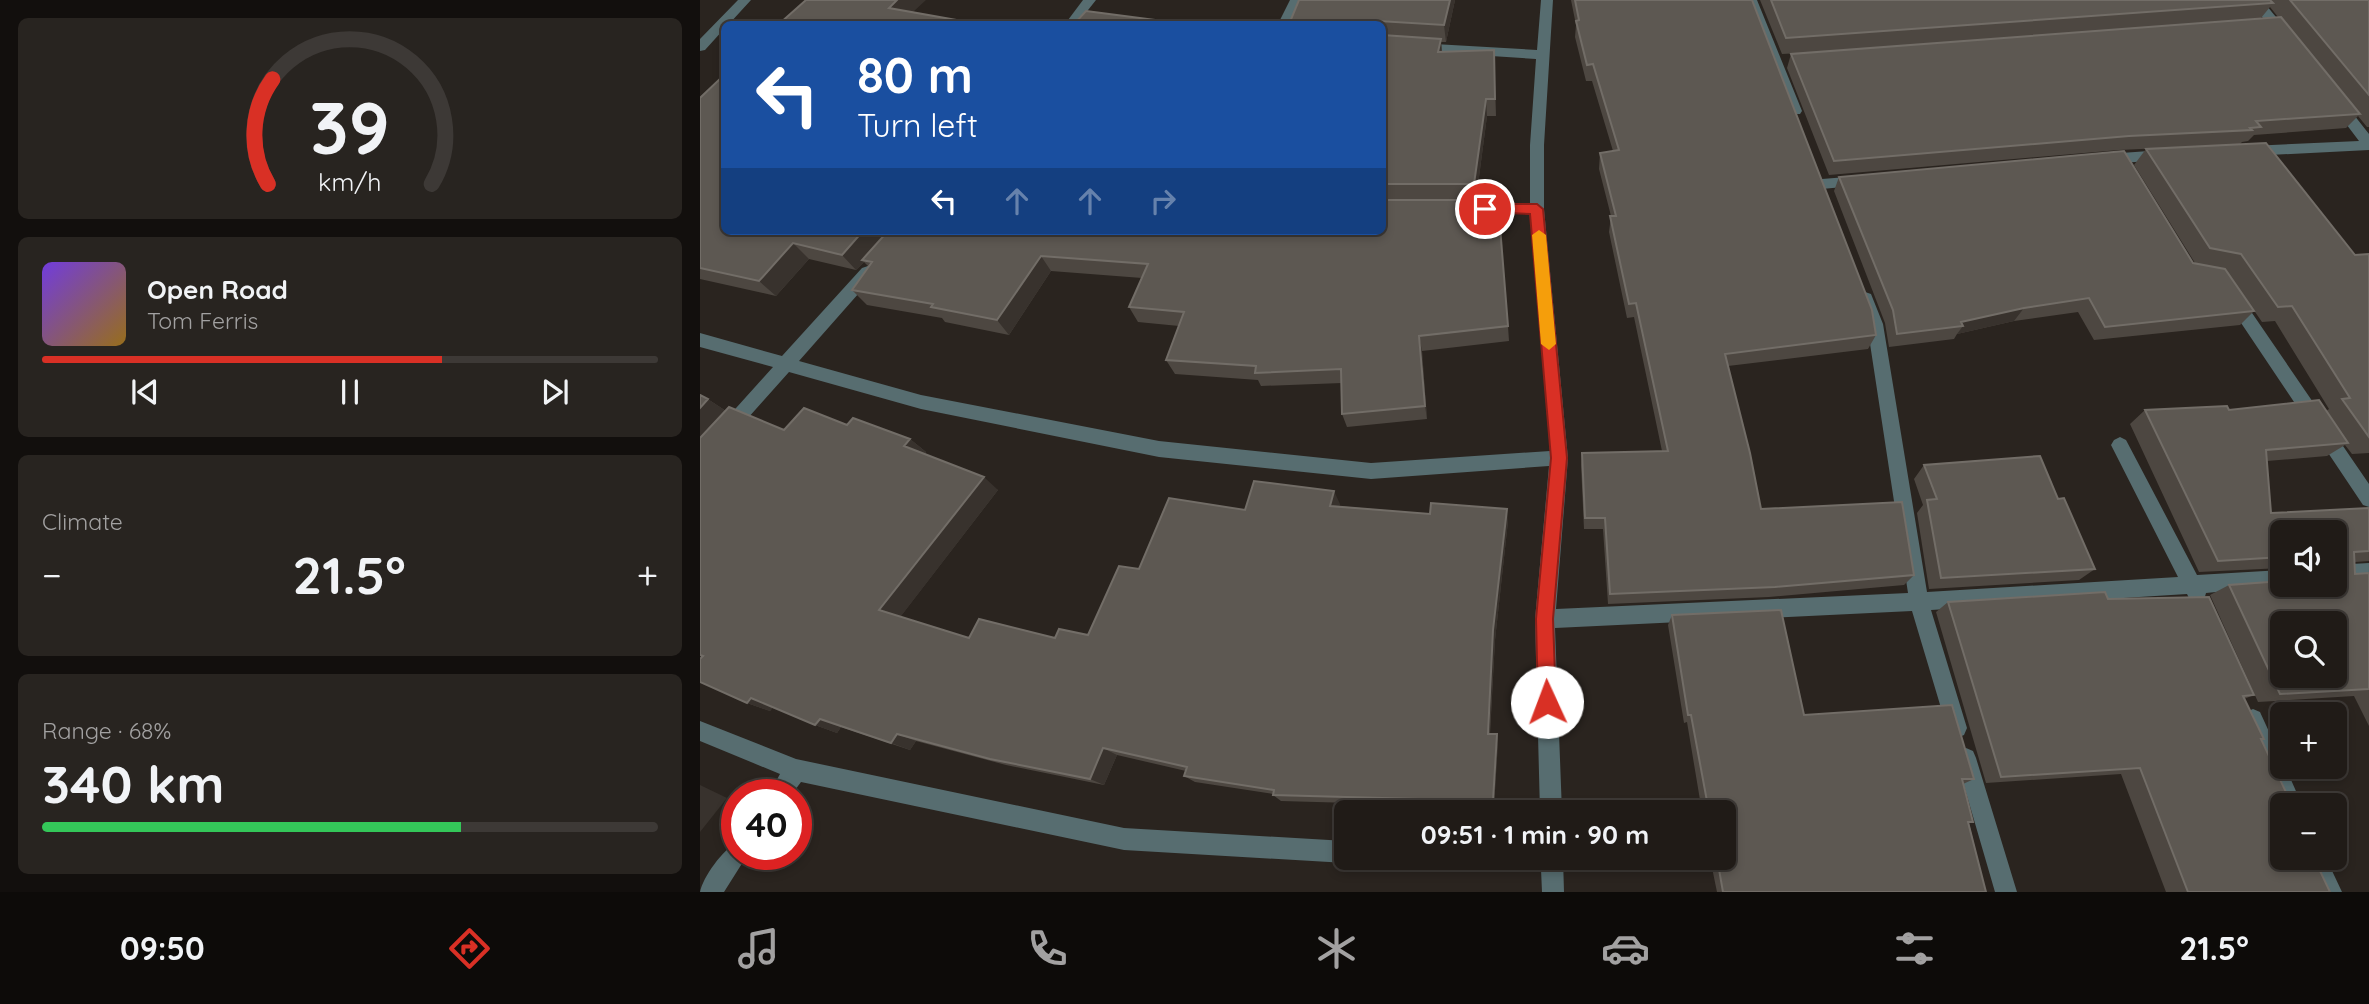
<!DOCTYPE html>
<html lang="en">
<head>
<meta charset="utf-8">
<style>
  :root { --surface:#201b17; --page:#282420; --text:#f1f3f6; --muted:#a2a1a1; --line:#3d3936; --accent:#d93025 }
  body { margin:0; font-family:Quicksand,sans-serif; background:var(--page); color:var(--text); height:100vh; display:flex; flex-direction:column; font-size:26px; white-space:nowrap }
  * { box-sizing:border-box; margin:0 }
  p { font-size:23px; color:var(--muted) }
  .icon { flex:none; width:38px; height:38px; fill:none; stroke:currentColor; stroke-width:2; stroke-linecap:round; stroke-linejoin:round }
  .map { position:relative; flex:1; overflow:hidden }
  .details { display:flex; flex-direction:column; gap:18px; padding:18px; background:#120f0d; width:700px }
  .details>* { flex:none }
  .top-card { position:absolute; left:21px; top:21px; width:665px; height:214px; border-radius:10px; box-shadow:0 4px 10px #0003,0 0 0 2px var(--line); background:#1a4fa0; color:#fff; overflow:hidden }
  .controls { position:absolute; left:1570px; top:520px; display:grid; gap:14px }
  .controls a { display:grid; place-items:center; width:77px; height:77px; border-radius:10px; background:var(--surface); box-shadow:0 4px 10px #0003,0 0 0 2px var(--line); font-size:35px }
  .speed { position:absolute; left:21px; top:779px; display:flex; gap:14px; font-size:35px; font-weight:700; text-align:center }
  .speed>* { display:grid; place-content:center; width:91px; height:91px; border-radius:50%; background:var(--surface); box-shadow:0 4px 10px #0003,0 0 0 2px var(--line); line-height:1 }
  .speed .limit { border:10px solid #d22; background:#fff; color:#111 }
  .pin { position:absolute; display:grid; place-items:center; width:60px; height:60px; color:#fff; margin:-30px; border:4px solid #fff; border-radius:50%; box-shadow:0 2px 7px #0007 }
  .me { position:absolute; width:77px; margin:-38px; rotate:358deg; stroke-linejoin:round; filter:drop-shadow(0 0 5px #0008) }
  .turn { display:flex; align-items:center; gap:24px; height:147px; padding:0 21px; font-size:32px }
  .turn .icon { width:91px; height:91px; stroke-width:2.5 }
  .turn b { display:block; font-size:49px; line-height:60px }
  .lanes { display:flex; align-items:center; height:66px; padding:0 21px; background:#0003; justify-content:center; gap:35px; direction:ltr }
  .lanes .off { opacity:.35 }
  .big { font-size:52px; font-weight:800; line-height:1.1 }
  .details .tile { flex:1; display:flex; flex-direction:column; justify-content:center; gap:10px; min-width:0; padding:0 24px; border-radius:10px; background:var(--page) }
  .details .dial { align-items:center; gap:0 }
  .dial svg { height:182px; overflow:visible; fill:none; stroke:var(--line); stroke-width:7; stroke-linecap:round; text-anchor:middle }
  .dial text { fill:var(--text); stroke:none }
  .song { display:flex; align-items:center; gap:21px }
  .cover { width:84px; height:84px; border-radius:10px; background:linear-gradient(135deg,hsl(260 70% 55%),hsl(40 70% 35%)) }
  .played { height:7px; border-radius:4px; background:linear-gradient(90deg,var(--accent) 65%,var(--line) 65%) }
  .keys { display:flex; justify-content:space-around; direction:ltr }
  .heat { display:flex; justify-content:space-between; align-items:center; font-size:38px; direction:ltr }
  .charge { height:10px; border-radius:5px; background:linear-gradient(90deg,#34c759 68%,var(--line) 0) }
  .trip { position:absolute; left:634px; top:800px; width:402px; height:70px; border-radius:10px; background:var(--surface); box-shadow:0 4px 10px #0003,0 0 0 2px var(--line); font-weight:800; line-height:70px; text-align:center }
  .tab-bar { display:flex; height:112px; justify-content:space-around; align-items:center; background:#0d0b09; color:var(--muted) }
  .tab-bar .icon { width:49px; height:49px }
  .tab-bar .current { color:var(--accent) }
  .tab-bar b { font-size:32px; color:var(--text) }
  main { display:flex; flex:1; min-height:0 }
  .map>svg:first-child { display:block }
  .lines { fill:none; stroke-linecap:round; stroke-linejoin:round }
  .minor { fill:#576d70; fill-rule:evenodd }
  .wall { fill:#4d4741; fill-rule:evenodd }
  .shaded-wall { fill:#38322d }
  .building { fill:#5d5852; stroke:#726d67; stroke-width:2; fill-rule:evenodd }
  .route { fill:#d93025; stroke:#8d1f18; stroke-width:2 }
  .slow { fill:#f59e0b }
</style>
</head>
<body>
<main>
<section class="details">
<div class="tile dial"><svg viewBox="0 0 100 80">
<path d="M14 69A42 42 0 1 1 86 69"/>
<path d="M14 69A42 42 0 0 1 16 23" stroke="#d93025"/>
<text x="50" y="56" font-size="32" font-weight="700">39</text>
<text x="50" y="72" font-size="11">km/h</text>
</svg></div>
<div class="tile">
<div class="song"><i class="cover"></i><div><b>Open Road</b><p>Tom Ferris</p></div></div>
<div class="played"></div>
<div class="keys"><svg class="icon" aria-label="previous" viewBox="0 0 24 24"><path d="M18 5L8 12l10 7zM5 5v14"/></svg><svg class="icon" aria-label="pause" viewBox="0 0 24 24"><path d="M8 5v14M16 5v14"/></svg><svg class="icon" aria-label="next" viewBox="0 0 24 24"><path d="M6 5l10 7-10 7zM19 5v14"/></svg></div>
</div>
<div class="tile"><p>Climate</p>
<div class="heat"><a>−</a><b class="big">21.5°</b><a>+</a></div>
</div>
<div class="tile"><p>Range · 68%</p><b class="big">340 km</b><div class="charge"></div></div>
</section>
<div class="map">
<svg width="1669" height="892" viewBox="0 0 1669 892">
  <rect width="100%" height="100%" fill="#2a241f"/>
  <g class="lines">
    <path class="minor" d="M38,0H51L29,24H24V29L5,50L0,51V39Z
      M383,0H396L377,24H365Z
      M590,0H602L590,24H578Z
      M841,0H853L844,145V209L868,458L856,609L1208,593L1167,324L1157,298L1165,292L1171,294L1183,324L1227,592L1478,577L1411,445L1414,440L1420,437L1426,440L1497,575L1582,570V584L1589,585L1506,593L1504,600L1497,603L1490,600L1487,594L1231,610L1267,728L1264,735L1257,738L1250,735L1247,728L1212,611L855,628L862,812H840L835,619L849,466L671,479L459,457L221,409L89,372L6,465L0,468V448L73,367L0,347V333L82,356L162,268L168,266L176,272L174,276L99,361L221,395L459,441L671,463L850,451L830,214L749,213L742,208L749,203H830V145L836,59L682,49V41L837,50Z
      M1045,0H1057L1102,111L1100,114H1090L1088,111Z
      M1549,0H1562L1589,33V39H1579Z
      M1638,99L1643,101L1669,134V150L1550,156L1543,151L1550,146L1659,141L1631,104Z
      M1463,150L1470,155L1463,160L1407,164L1400,159L1407,154Z
      M1159,176L1166,181L1164,185L1122,189L1115,184L1122,179Z
      M1533,292L1539,294L1669,484V507L1663,505L1527,302L1525,298L1527,294Z
      M1669,563V581L1634,583V565Z
      M1553,709L1560,712L1582,760V766H1585L1602,805H1582V809L1543,719L1546,712Z
      M0,721L96,759L424,828L646,841V858H655L646,863L424,850L101,782L92,794H69L80,774L0,741Z
      M1266,748L1273,751L1276,758L1317,892H1295L1256,758L1259,751Z
      M37,843V854H48L24,892H0C3,877 23,849 37,843Z
      M807,858H863L864,892H842L841,869H818L810,866Z
      M1604,858H1626L1642,892H1619Z"/>
  </g>
  <path class="wall" d="M755,0L746,42H741L742,52L794,50L796,116H787L776,200H772L773,216L808,326L809,341L722,351L727,419L647,427L642,414V383L561,386L558,380L475,374L466,360L479,326L438,322L429,307L442,278L351,271L309,335L245,322L242,318L167,305L152,290L169,267L164,262L156,270L109,259L76,296L0,279V98L24,231H682V24H589Z
    M871,0H1052L1176,335L1168,349L1028,366L1061,509L1214,575L1204,585L1069,597L908,604L903,529H884L881,465L882,453L962,451L934,317L927,318L909,232L911,216L899,169L900,153L913,151L892,81H886L875,37L876,25Z
    M1060,0H1669V127H1667L1658,116L1646,128L1554,135L1548,141L1542,142L1540,144L1655,255L1669,254V453L1652,454L1645,445L1627,456L1567,461L1571,513L1669,508V561L1655,562V574L1669,573V726L1654,696L1558,702L1510,595L1529,585L1634,584L1582,532V568L1499,572L1430,424L1445,410L1626,411L1629,409L1575,321L1562,322L1526,270L1525,269L1554,311L1540,325L1394,340L1378,312L1314,321L1257,334L1254,339L1189,347L1185,323L1134,191L1139,177L1495,263L1434,165L1446,149L1464,148L1419,150L1129,175L1087,68L1091,54L1100,53L1082,54ZM1570,7L1578,17L1561,18Z
    M0,394L26,411L84,430L147,425L210,439L226,452L225,454L298,490L200,617L269,638H355L388,635L439,569L545,510L640,504L639,506L808,521L795,640L790,734H797L798,742L794,807L581,801L573,795V794L495,782L484,776L486,771L417,755L404,785L306,765L216,741L210,750L141,727L137,733L115,725L73,707L70,711L47,703L3,656L0,655Z
    M1224,465L1358,499L1395,569L1379,580L1229,589L1217,513L1223,505L1214,479Z
    M1408,599L1554,695L1544,699L1562,740L1582,805L1630,892H1466L1421,774L1286,783L1236,612L1248,602Z
    M972,615L1104,715L1274,779L1263,784L1273,822L1269,823L1286,892H1017L1010,858H1024V812H1002L987,722L984,723L968,625Z"/>
  <path class="shaded-wall" d="M197,0H226L200,24L189,8Z
    M750,0H755L746,42L744,25Z
    M741,39L742,56L738,52Z
    M786,99L787,116L776,200L774,184Z
    M772,200L774,216H770Z
    M163,231H191L162,260L164,262L156,270L142,255Z
    M93,243L109,259L76,296L59,281Z
    M341,256L351,271L309,335L297,320Z
    M1324,308L1314,321L1257,334L1263,326L1261,322Z
    M719,336L722,351L727,419L725,406Z
    M0,394L29,413L0,444Z
    M210,439L226,452L221,460L204,446Z
    M284,477L298,490L198,620L179,610Z
    M634,491L640,504L636,518L630,506Z
    M807,509L808,521L795,640L789,741L788,734L793,630Z
    M51,698L74,706L70,711L47,703Z
    M120,719L141,727L137,733L115,725Z
    M197,734L216,741L210,750L191,743Z
    M797,734L798,742L794,807L793,801Z
    M403,748L417,755L404,785L390,779Z
    M0,785L27,798L0,832Z"/>
  <path class="building" d="M106,0H197L189,8L279,24H79Z
    M599,0H750L744,25L679,21V24H589Z
    M875,0H1052L1172,310L1176,335L1025,354L1050,453L1061,509L1202,502L1214,575L1075,587L910,594L905,518H885L882,453L968,451L936,303L929,304L910,216H916L900,153L919,150L893,64L887,65L876,21L879,20Z
    M1071,0H1570L1573,3L1086,38Z
    M1590,0H1669V95Z
    M386,11L486,24H374Z
    M1581,17L1660,114L1556,121L1561,127L1550,128L1552,130L1429,136L1134,161L1091,54Z
    M682,35L741,39L738,52L794,50L795,99H786L774,184H682Z
    M24,75V231H163L142,255L93,243L59,281L0,268V98Z
    M1566,143L1655,255L1669,254V437L1642,399L1650,398L1592,306L1578,307L1541,254L1510,248L1446,149Z
    M1424,151L1493,263L1525,269L1554,311L1405,327L1389,298L1324,308L1261,322L1263,326L1197,334L1193,310L1139,177Z
    M682,200H772L770,216L799,214L808,326L719,336L725,406L642,414L641,369L555,373L556,366L466,360L484,312L429,307L448,264L341,256L297,320L231,307L233,304L152,290L172,262L162,260L188,231H682Z
    M0,395L8,399L0,408Z
    M1619,400L1648,443L1566,450L1571,513L1669,508V551L1654,552L1655,574L1669,573V689L1580,694L1529,585L1582,581V584H1634V532H1582V557L1518,561L1445,410L1527,406L1529,410ZM1582,623H1634V676H1582Z
    M29,407L84,430L104,408L147,425L153,418L210,439L204,446L284,477L179,610L269,638L279,619L355,638L359,629L388,635L419,566L439,569L469,498L545,510L554,481L634,491L630,506L730,514L731,503L807,509L793,630L788,734H797L793,801L573,795L574,790L484,776L487,767L403,748L390,779L290,759L197,734L191,743L120,719L115,725L51,698L47,703L0,682V659L3,656L0,655V438Z
    M1340,456L1358,499L1364,498L1395,569L1241,578L1227,500L1237,499L1224,465Z
    M1405,592L1408,599L1509,597L1554,695L1543,696L1564,739H1561L1592,805H1582V858H1614L1630,892H1488L1440,768L1301,777L1248,602Z
    M1081,610L1104,715L1252,705L1274,779H1262L1273,822H1268L1286,892H1023L1017,858H1024V812H1009L991,715H988L972,615Z"/>
  <path class="route" d="M785,204H837L843,209L867,458L853,619L856,702L854,708L847,711L841,708L838,702L836,619L851,458L830,214L780,212L778,209Z"/>
  <path class="slow" d="M839,230L846,235L856,344L849,350L841,344L832,235Z"/>
</svg>
<div class="controls">
<a><svg class="icon" aria-label="sound" viewBox="0 0 24 24"><path d="M4 9h4l5-4v14l-5-4H4zM17 9q2 3 0 6"/></svg></a>
<a><svg class="icon" aria-label="search" viewBox="0 0 24 24"><circle cx="10" cy="10" r="6"/><path d="M15 15l6 6"/></svg></a>
<a>+</a>
<a>−</a>
</div>
<div class="speed"><div class="limit">40</div></div>
<div class="pin" style="left:785px;top:209px;background:#d93025"><svg class="icon" aria-label="arrive" viewBox="0 0 24 24"><path d="M6 21V4h12l-3 4 3 4H6"/></svg></div>
<svg class="me" style="left:847px;top:702px" viewBox="-20 -20 40 40"><circle r="19" fill="#fff"/><path d="M0-13L10 11 0 6-10 11z" fill="#d93025"/></svg>
<div class="trip">09:51 · 1 min · 90 m</div>
<div class="top-card">
<div class="turn"><svg class="icon" aria-label="left" viewBox="0 0 24 24"><path d="M17 20v-9H6M10 6l-5 5 5 5"/></svg><div><b>80 m</b>Turn left</div></div>
<div class="lanes"><svg class="icon" aria-label="left" viewBox="0 0 24 24"><path d="M17 20v-9H6M10 6l-5 5 5 5"/></svg><svg class="icon off" aria-label="ahead" viewBox="0 0 24 24"><path d="M12 20V5M6 11l6-6 6 6"/></svg><svg class="icon off" aria-label="ahead" viewBox="0 0 24 24"><path d="M12 20V5M6 11l6-6 6 6"/></svg><svg class="icon off" aria-label="right" viewBox="0 0 24 24"><path d="M7 20v-9h11M14 6l5 5-5 5"/></svg></div>
</div>
</div>
</main>
<nav class="tab-bar">
<b>09:50</b>
<svg class="icon current" aria-label="directions" viewBox="0 0 24 24"><path d="M12 3l9 9-9 9-9-9zM9 14v-3h6M13 9l2 2-2 2"/></svg>
<svg class="icon" aria-label="music" viewBox="0 0 24 24"><path d="M9 18V5l10-2v13"/><circle cx="6" cy="18" r="3"/><circle cx="16" cy="16" r="3"/></svg>
<svg class="icon" aria-label="phone" viewBox="0 0 24 24"><path d="M5 4h4l2 5-3 2q2 4 5 5l2-3 5 2v4C11 20 4 13 5 4z"/></svg>
<svg class="icon" aria-label="climate" viewBox="0 0 24 24"><path d="M12 3v18M4 7l16 10M4 17L20 7"/></svg>
<svg class="icon" aria-label="car" viewBox="0 0 24 24"><path d="M5 17H2v-5l4-1 3-4h7l3 4 3 1v5h-3M9 17h6M6 11h13"/><circle cx="7" cy="17" r="2"/><circle cx="17" cy="17" r="2"/></svg>
<svg class="icon" aria-label="filters" viewBox="0 0 24 24"><path d="M4 7h16M4 17h16"/><circle cx="9" cy="7" r="2"/><circle cx="15" cy="17" r="2"/></svg>
<b>21.5°</b>
</nav>
</body>
</html>
